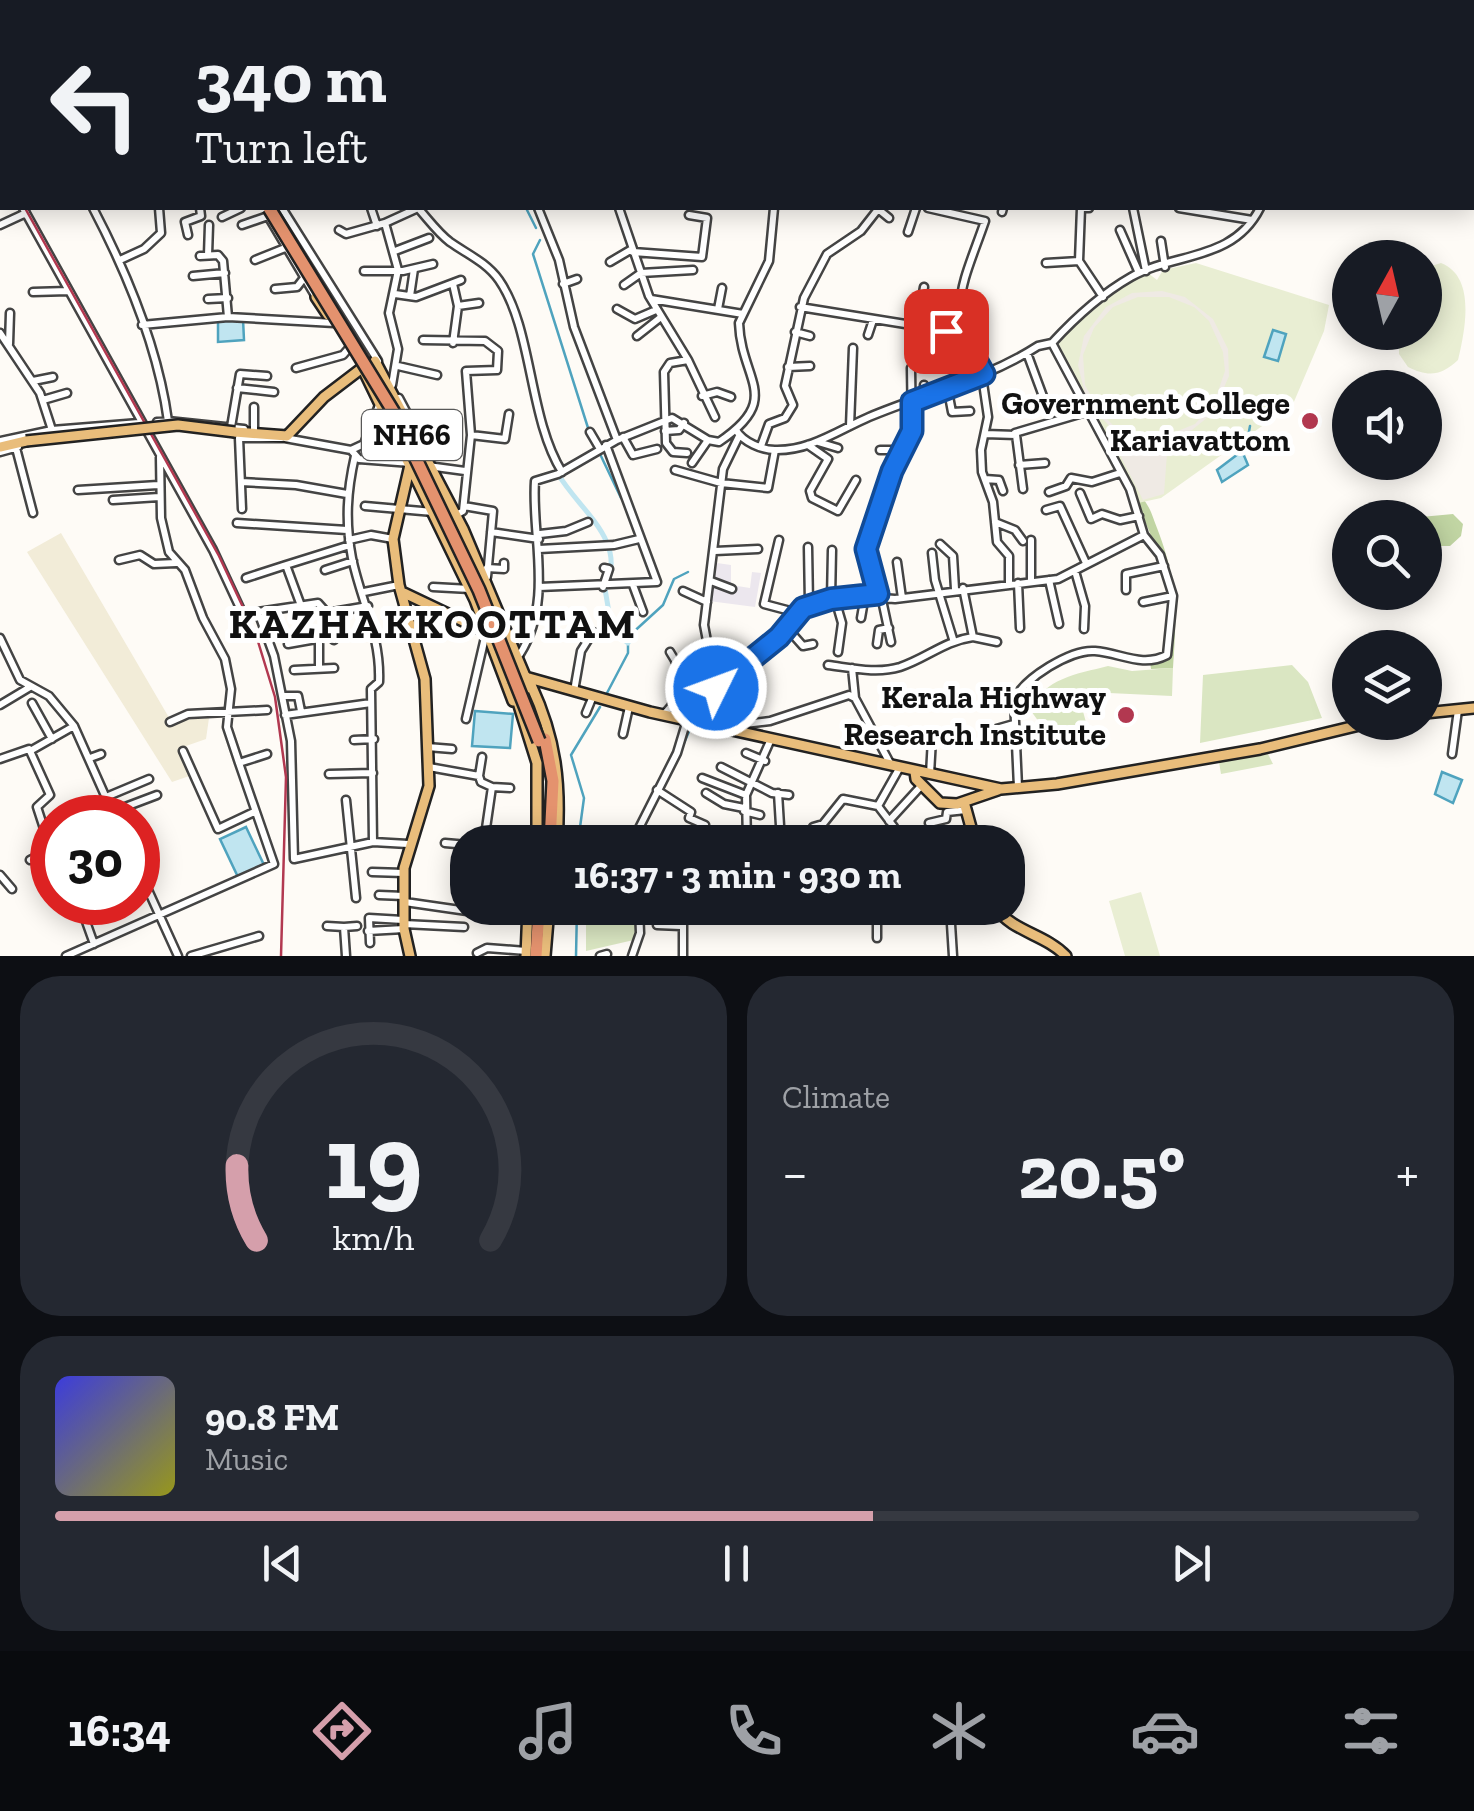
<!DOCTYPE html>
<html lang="en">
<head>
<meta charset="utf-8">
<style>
  :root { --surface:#171b24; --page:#242831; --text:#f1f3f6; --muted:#9ea1a6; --line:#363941; --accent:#d59fab }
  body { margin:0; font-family:"Zilla Slab",serif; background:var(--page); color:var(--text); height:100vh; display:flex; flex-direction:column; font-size:38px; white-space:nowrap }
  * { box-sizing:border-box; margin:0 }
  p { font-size:32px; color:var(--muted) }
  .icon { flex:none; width:55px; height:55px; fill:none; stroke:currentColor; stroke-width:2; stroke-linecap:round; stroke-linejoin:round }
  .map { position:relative; height:956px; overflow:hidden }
  .side { display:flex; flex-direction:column; gap:20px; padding:20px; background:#0d0f14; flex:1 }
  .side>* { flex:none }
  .top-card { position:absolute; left:0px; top:0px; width:1475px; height:210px; box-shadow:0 5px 25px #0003; background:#171b24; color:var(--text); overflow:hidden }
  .needle { width:65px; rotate:8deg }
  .buttons { position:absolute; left:1332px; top:240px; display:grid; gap:20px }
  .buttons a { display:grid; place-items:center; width:110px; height:110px; border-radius:50%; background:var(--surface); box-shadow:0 5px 25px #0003; font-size:50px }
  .speed { position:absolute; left:30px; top:795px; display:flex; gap:20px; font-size:50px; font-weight:700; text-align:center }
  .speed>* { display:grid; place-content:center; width:130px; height:130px; border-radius:50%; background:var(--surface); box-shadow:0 5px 25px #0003; line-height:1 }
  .speed .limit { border:15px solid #d22; background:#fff; color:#111 }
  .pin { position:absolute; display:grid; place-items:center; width:85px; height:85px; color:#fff; margin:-42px; border-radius:20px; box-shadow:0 5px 15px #0006 }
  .me { position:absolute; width:110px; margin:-55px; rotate:48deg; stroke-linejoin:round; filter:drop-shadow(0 0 8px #0008) }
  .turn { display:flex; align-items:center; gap:35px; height:210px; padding:0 30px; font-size:45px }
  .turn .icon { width:130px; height:130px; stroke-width:2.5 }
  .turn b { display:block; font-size:70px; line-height:85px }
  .big { font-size:75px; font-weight:700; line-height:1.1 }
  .side .card { flex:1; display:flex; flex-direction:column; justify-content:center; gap:15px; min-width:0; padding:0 35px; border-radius:40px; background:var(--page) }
  .side .dial { align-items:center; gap:0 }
  .dial svg { height:260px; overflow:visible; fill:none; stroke:var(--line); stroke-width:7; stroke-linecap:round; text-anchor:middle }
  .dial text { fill:var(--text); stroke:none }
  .song { display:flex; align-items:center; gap:30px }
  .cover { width:120px; height:120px; border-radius:15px; background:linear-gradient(135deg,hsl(240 70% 55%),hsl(60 70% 35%)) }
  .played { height:10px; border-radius:5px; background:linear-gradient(90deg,var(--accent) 60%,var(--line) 60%) }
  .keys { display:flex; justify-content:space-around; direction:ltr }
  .heat { display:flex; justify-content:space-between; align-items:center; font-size:55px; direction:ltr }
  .side .tiles { flex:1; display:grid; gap:20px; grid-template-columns:1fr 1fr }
  .card:last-child { grid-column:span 2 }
  .trip { position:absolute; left:450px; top:825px; width:575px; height:100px; border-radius:40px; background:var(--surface); box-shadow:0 5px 25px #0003; font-weight:700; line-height:100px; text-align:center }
  .menu { display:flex; height:160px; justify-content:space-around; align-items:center; background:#090b0e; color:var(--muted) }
  .menu .icon { width:70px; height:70px }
  .menu .selected { color:var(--accent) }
  .menu b { font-size:45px; color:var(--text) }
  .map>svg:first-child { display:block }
  .industrial { fill:#ece7ee }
  .farmland { fill:#f2ecd8 }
  .green { fill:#dae6c2 }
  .forest { fill:#c1d5a3 }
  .pitch { fill:#e9eed3 }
  .plaza { fill:#efeae4; fill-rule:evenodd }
  .water { fill:#c0e5f0; stroke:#4fa3be; stroke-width:2.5 }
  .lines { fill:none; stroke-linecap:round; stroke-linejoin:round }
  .stream { stroke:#4fa3be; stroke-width:2.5 }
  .canal { stroke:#c0e5f0; stroke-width:5 }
  .minor-casing { stroke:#444; stroke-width:11 }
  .major-casing { stroke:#222; stroke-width:14 }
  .highway-casing { stroke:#222; stroke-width:16 }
  .minor { stroke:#fff; stroke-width:6 }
  .major { stroke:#e9bd7b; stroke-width:9 }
  .highway { stroke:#e4926e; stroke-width:11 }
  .rail { stroke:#b23850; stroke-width:2.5 }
  .major-bridge-casing { stroke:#222; stroke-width:14; stroke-linecap:butt }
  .highway-bridge-casing { stroke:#222; stroke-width:16; stroke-linecap:butt }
  .major-bridge { stroke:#e9bd7b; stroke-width:9 }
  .highway-bridge { stroke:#e4926e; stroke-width:11 }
  .route-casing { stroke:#114b97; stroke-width:25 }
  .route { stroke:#1a73e8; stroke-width:18 }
  .poi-dot { fill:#b23850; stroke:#fff; stroke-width:4 }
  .labels { text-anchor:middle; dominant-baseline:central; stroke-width:10; stroke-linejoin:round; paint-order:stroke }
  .shield { fill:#fff; stroke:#585858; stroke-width:2.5 }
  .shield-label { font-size:30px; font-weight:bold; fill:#111 }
  .poi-label { font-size:32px; font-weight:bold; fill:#111; stroke:#fff; text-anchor:end }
  .district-label { font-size:42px; font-weight:bold; letter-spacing:2.5px; fill:#111; stroke:#fff }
</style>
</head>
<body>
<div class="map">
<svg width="1474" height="956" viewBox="0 0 1474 956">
  <rect width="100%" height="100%" fill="#fefbf6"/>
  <path class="industrial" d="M717,563L731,565V585L750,588L752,572L761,573L755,607L709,601Z"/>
  <path class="farmland" d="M61,533L171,721L209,718L206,739L186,746L198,773L172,782L27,552Z"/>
  <path class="green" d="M1292,665L1308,682L1322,718L1200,743L1203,675Z
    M1108,666L1132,671L1173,668L1172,696L1088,692L1081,704L1087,726L1047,733L1031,711C1043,678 1077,674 1108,666Z
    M1268,754L1273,764L1221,774L1219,762Z
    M586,908H638V939L586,951Z"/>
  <path class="forest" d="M1132,490C1149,501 1150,510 1157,528C1178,583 1177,610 1173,668L1151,669L1150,662L1169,656L1175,593Z
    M1453,514L1463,524L1461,536L1450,546H1425V518L1421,517Z"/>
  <path class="pitch" d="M1196,263L1329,305L1324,331L1293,404L1161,498L1138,503L1056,347L1076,324L1128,283L1148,273L1157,280L1163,270Z
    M1441,263C1474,276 1467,323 1458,360C1441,376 1428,377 1408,367L1399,354V333L1425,332V268Z
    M1141,892L1160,956H1125L1109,901Z"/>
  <path class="plaza" d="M1162,291L1185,297L1213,319L1228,349L1229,376L1213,413L1192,430L1168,440L1164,494L1143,500L1120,455L1115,432L1087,402L1078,365L1084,336L1106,307L1132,293ZM1138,297H1169L1194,307L1209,321L1223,352L1225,371L1214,403L1195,424L1168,435L1137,436L1113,425L1099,411L1085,385L1083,355L1094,328L1113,307Z"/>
  <path class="water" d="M218,319H243L244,340L218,342Z
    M1273,330L1286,334L1278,361L1264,357Z
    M1242,451L1248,465L1222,482L1217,470Z
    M475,711L513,714L510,748L472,746Z
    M1442,772L1462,780L1453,803L1435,794Z
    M246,827L264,865L238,877L220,839Z"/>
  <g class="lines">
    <path class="stream" d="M294,0L295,2
      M373,2L379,0
      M620,2L623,0
      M526,208L536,228
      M540,240L533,254L589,431
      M1253,416L1259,399
      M1245,453L1250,426
      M600,454L621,498
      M607,693L628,653V637L663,605L674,579L688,572
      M678,757L703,699
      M578,842L584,798L571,755L600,707
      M576,956L577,908"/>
    <path class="canal" d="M558,474C580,511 627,540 606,586
      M605,589L612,630L628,643"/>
    <defs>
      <path id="minor" d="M10,0L11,2
        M201,0L202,2
        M257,0L258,2
        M298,0L299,2
        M394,0V2
        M486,0L487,2
        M1161,0V2
        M1243,0L1249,2
        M1312,0L1314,2
        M1396,0V2
        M974,1L975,2
        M128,2L134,0
        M630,2L633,0
        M794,2L795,0
        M882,2L883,0
        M1206,2L1211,0
        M1232,2L1233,0
        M1417,2L1421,0
        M0,8H2
        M1472,17H1474
        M0,29L2,28
        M2,42V41
        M1472,44L1474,39
        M1472,54L1474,57
        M1473,73L1474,68
        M1472,126H1474
        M0,166L2,171
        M23,208L213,550L240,608
        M93,208C127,273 158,347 168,421L244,429
        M282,208L378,361
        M371,208L377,226
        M418,208C428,219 438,233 450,242C467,254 486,262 499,280C533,329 528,417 562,472
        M538,208L559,260L574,327L617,440
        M619,208L649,296L688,360L670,363L664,372L666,443L673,452L687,453
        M928,208L985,221C963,285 943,311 984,374
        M1089,208H1081L1079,261L1103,297
        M1133,208L1146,271
        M1179,208L1252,220
        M878,209L889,218
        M1002,212L1003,208
        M268,216L316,297
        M222,217L241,208
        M0,225L26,213
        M242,225L268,216
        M339,230L346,234L385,223
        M1120,230L1139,273
        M908,232L916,208
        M188,235L185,222L201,216L200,208
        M1161,241L1165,267
        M395,251L429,238
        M633,252L702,257L707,218L689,215
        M208,255L209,225
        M200,256L218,255L223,261L228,317
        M120,260L144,249L161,233L159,208
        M255,260L285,248
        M610,262L632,249
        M1046,263L1079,261
        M364,271H403L433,264
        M193,276L225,273
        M563,284L577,279
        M624,285L641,273L693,270
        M275,289L297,287L304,278
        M33,292L68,291
        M395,294L416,297L461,280
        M410,296L414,269
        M208,299L228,298
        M651,299L743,314
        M458,306L479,303
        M800,307L961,333
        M617,309L635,319L656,310
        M718,309L722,288
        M142,325L228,317L334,323
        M917,328L924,287
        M795,332L810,336
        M0,333L40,393L52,430
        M868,335L873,320
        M637,336L661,317
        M423,340L485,341L498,351L497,370L466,371L471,435
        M453,343L458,306L453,284
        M1052,343C1074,319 1103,293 1131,277C1174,252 1233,262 1260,208
        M9,344L10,313
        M1027,353L1044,399
        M688,360L715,417
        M398,366L437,375
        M788,367L810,366
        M296,368L343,355L350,347
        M982,376L988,417L981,450L982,472L993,502L997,542L1009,556V583
        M33,381L53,377
        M392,385L398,349L389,313L398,270L385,223L418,208
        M924,385L925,398
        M237,388L274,392
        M948,391L952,412L970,411
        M702,396L717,392L731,397
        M399,398L426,449
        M43,400L67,393
        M157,422L168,421
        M850,426L853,348
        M231,427L240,374L267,376
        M254,430V407
        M736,430C743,442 762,450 775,450C810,451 839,430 869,417C926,393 985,380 1038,346L1052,343
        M665,431L679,430L684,423
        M590,432L600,449
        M1015,433L1086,412
        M985,434L1016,435L1023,489
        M623,437L633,455L657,449
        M285,438L351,450L359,459L411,463
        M0,441L52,430L139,423
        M818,442L838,448
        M808,445L828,459L810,491L812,498L838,511L856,480
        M761,446L769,424L785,418L793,405L785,386L804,298L827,254L861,231L879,208
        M16,448L33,513
        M351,450L364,444L379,405
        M880,450H902
        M0,452L18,447
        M355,456C347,491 345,522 352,558C361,601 381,636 379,682L371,689L373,842
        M160,457L161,518L169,552L185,570L203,618L225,659L231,689L227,727L239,763
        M692,463L708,440
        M1019,465L1045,463
        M428,466L465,471
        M675,470L721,483L768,488L775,450
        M985,479L999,480L1003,491
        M241,482L296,485L347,494
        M78,490L158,485
        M1049,492L1066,486L1071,478L1092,482L1120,473
        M1080,493L1091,519L1102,514L1120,520L1139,516
        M113,500L159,497
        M365,506L433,512
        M464,506L493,511L487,577
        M242,509L239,438H282
        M1046,510L1060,506L1086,563
        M458,514L463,511L471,435L505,439L509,414
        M995,522L1015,530L1023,541
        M237,523L347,530
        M491,532L539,539
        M540,534L566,531L588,522
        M349,540L371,535L393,539
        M779,540L764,604L798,613
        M940,544L953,556L955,589
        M808,547L809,604
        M539,549L614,545L639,539
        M715,551L758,549
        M932,553L935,580L953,639
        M119,560L140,555L154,564L176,563
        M897,562L902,598
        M487,568L504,569V563
        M325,570L353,561
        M1075,571L1085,606L1084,629
        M246,578L286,565
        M1049,580L1059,624
        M711,581L732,589
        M1031,582V540
        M1018,583L1020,628
        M633,585L643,612
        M433,587L470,589
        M539,587L657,582L606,445
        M603,587L609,569L604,568
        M1126,590V574L1164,566
        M683,591L707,602
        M364,592L399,585
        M878,595L866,549L892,471L912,431L911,368L915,362L942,357
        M831,599L832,550
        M835,599L842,623L838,652
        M882,600L891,642
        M1143,602L1173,596
        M300,603L286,565L350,545
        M327,613L368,606
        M861,618L865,595
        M787,628L803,646L813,644
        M973,637L997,642
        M0,638L20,680L49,696L74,726L115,818
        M334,640L327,613L318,603L258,612L274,656L291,741L294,859L373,842L408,844
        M288,644L333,636
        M877,644L879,630L889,628
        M503,659L520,654C554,600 531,535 535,481L558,474L617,440L672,418L708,440L719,442C784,398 741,381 739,323L769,261L774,208
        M828,665C852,668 877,674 900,667C927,658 944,641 973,637L963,588
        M319,668V638
        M852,668L855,698
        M294,670L334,668
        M716,689L704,625L723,469L739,436
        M574,691L581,651L593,632
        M282,696H298L301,711
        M32,703L52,739
        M0,705L30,687
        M586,713L593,696
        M285,715L371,703
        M663,715C684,696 685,674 670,652
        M466,719L486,633
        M170,722L188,714L267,710
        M703,723L704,710L716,689L779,637L809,604L856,596L895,599L1058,579L1144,535L1130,489L1052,343
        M727,726L770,721L849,695L855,698L891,765
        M993,730L1014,724
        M623,734L629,707
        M850,737L868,726
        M875,738L889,733L908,737
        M354,740L374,739
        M427,747L452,749
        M183,751L218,829L254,812
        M746,753L765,761
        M1452,754L1458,710
        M90,758L101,754
        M0,759L29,749
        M429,767L479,776L481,782L492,787L484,842
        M721,767L772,793L789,795
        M329,774L373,773
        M930,774L932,739
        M479,776L482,757
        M702,778L746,795
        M492,787L510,788
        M1018,787L1014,700C1024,678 1071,649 1095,651C1121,653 1142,668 1167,655L1173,596L1160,555L1144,535
        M657,790L691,812L689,818L705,825
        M706,793L724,804L744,808
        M778,793L781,842
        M106,797L149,779
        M346,800L356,898
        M878,806L894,827L898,842
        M744,811L760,815
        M112,812L157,795
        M889,821L921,786
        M929,823L946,819L947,812L966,810
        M611,833H620L621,842
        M746,838L780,841
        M632,842L677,753L687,720
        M747,842L746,795L771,739
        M807,842L813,827L823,824L843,799L878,806L900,767
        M445,843L468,845
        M50,854L52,876
        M30,860L51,850L37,807L50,795L30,751L74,726
        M138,868L178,956
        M372,872L404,873
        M0,875L12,889
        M379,895L404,896
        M79,902L94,944
        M405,902L467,911
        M950,908L953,956
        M682,916L790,915
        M404,924L464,927
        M657,925L681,926
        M327,926L344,927L346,956
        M344,927L357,926
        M368,931L404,929
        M877,938V917L882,912L951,917
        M370,943L369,918L403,920
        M477,953L487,948L526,951
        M66,956L274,864L239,763L267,754
        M191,956L259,936
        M600,956L607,954
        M632,956L640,933L639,908
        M683,956V908"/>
      <path id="major" d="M316,297L328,315
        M375,361L463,529L530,688
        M362,367L475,600L513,701
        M235,432L287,436L324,397L366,365
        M0,447L26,441
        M404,593L486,632
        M505,679L529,678L650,712L1001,789L1057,784L1260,749L1372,722
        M531,685C556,739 561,783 557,842
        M516,696L537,763V842
        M1425,713L1474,708
        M915,772L916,779L940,803L957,804L998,790
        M964,802L975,842
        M996,908C1013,932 1045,934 1066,956
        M410,956L404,929V868L429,786L425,679L399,585L393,539L410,465
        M526,956L528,908
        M545,956L549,908"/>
      <path id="highway" d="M187,0L189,2
        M545,739L553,781L550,842
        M536,956L539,908"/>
    </defs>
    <use href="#minor" class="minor-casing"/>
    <use href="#major" class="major-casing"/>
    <use href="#highway" class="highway-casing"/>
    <use href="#minor" class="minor"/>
    <use href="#major" class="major"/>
    <use href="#highway" class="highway"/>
    <path class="rail" d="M0,161L2,166
      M25,208L219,556L256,635L275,697L286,777L281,956"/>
    <defs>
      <path id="major-bridge" d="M26,441L178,425L235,432"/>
      <path id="highway-bridge" d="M269,208L393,411L479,590L539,741"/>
    </defs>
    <use href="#major-bridge" class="major-bridge-casing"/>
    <use href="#highway-bridge" class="highway-bridge-casing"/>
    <use href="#major-bridge" class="major-bridge"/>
    <use href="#highway-bridge" class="highway-bridge"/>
  </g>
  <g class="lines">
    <defs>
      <path id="route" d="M716,688L779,637L803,608L831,599L878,594L866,549L892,471L912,431V402L984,374L961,333L946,331"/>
    </defs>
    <use href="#route" class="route-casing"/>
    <use href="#route" class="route"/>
  </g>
  <g class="poi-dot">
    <circle cx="1310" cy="421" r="10"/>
    <circle cx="1126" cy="715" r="10"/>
  </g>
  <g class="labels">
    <rect class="shield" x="362" y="410" width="100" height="50" rx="8"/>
    <g class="shield-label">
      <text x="412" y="435">NH66</text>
    </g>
    <g class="poi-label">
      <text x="1290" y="403">Government College<tspan x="1290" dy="37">Kariavattom</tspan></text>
      <text x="1106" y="697">Kerala Highway<tspan x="1106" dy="37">Research Institute</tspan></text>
    </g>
    <g class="district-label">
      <text x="433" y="623">KAZHAKKOOTTAM</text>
    </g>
  </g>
</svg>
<div class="buttons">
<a><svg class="needle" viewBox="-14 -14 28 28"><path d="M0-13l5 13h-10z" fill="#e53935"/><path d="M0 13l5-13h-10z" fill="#9ea1a6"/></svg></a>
<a><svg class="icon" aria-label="sound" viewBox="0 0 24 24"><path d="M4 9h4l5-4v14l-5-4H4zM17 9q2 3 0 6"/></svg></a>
<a><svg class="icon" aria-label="search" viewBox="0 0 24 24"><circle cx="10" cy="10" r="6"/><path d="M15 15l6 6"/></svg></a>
<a><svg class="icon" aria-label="layers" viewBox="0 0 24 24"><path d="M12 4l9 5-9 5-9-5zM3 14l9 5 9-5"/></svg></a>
</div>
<div class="speed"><div class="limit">30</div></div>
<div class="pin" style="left:946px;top:331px;background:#d93025"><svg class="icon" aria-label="arrive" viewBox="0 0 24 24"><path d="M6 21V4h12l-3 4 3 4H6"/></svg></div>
<svg class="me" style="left:716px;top:688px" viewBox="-20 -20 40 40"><circle r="17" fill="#1a73e8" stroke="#fff" stroke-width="3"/><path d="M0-11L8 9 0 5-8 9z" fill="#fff"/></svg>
<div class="trip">16:37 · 3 min · 930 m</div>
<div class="top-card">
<div class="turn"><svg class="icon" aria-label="left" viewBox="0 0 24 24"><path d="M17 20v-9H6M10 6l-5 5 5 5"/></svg><div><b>340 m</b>Turn left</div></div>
</div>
</div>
<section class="side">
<div class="tiles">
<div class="card dial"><svg viewBox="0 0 100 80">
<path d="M14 69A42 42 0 1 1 86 69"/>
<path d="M14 69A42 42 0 0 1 8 46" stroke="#d59fab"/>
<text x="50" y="56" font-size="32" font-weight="700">19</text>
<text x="50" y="72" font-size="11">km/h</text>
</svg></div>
<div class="card"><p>Climate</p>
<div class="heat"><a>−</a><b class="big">20.5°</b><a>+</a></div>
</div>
<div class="card">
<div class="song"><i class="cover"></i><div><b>90.8 FM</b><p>Music</p></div></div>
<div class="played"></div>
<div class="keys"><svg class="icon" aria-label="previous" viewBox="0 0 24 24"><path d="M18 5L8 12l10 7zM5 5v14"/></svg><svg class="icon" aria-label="pause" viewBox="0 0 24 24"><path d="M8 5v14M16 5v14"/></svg><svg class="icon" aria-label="next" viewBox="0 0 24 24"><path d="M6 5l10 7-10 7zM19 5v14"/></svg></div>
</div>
</div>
</section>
<nav class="menu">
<b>16:34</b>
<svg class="icon selected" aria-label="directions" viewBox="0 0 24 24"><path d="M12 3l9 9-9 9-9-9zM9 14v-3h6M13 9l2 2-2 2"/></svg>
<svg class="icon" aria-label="music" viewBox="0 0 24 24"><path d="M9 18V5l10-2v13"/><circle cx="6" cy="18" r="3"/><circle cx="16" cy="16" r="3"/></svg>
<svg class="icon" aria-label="phone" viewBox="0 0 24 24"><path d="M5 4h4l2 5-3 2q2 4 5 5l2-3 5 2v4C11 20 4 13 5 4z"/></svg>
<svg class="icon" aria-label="climate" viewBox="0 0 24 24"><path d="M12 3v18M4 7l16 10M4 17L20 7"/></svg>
<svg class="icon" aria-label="car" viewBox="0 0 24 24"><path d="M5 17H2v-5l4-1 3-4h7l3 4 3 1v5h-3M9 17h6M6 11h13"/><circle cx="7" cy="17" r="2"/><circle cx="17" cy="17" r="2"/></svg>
<svg class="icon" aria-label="filters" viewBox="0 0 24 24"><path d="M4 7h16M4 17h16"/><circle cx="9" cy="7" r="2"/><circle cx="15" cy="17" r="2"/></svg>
</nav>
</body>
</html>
